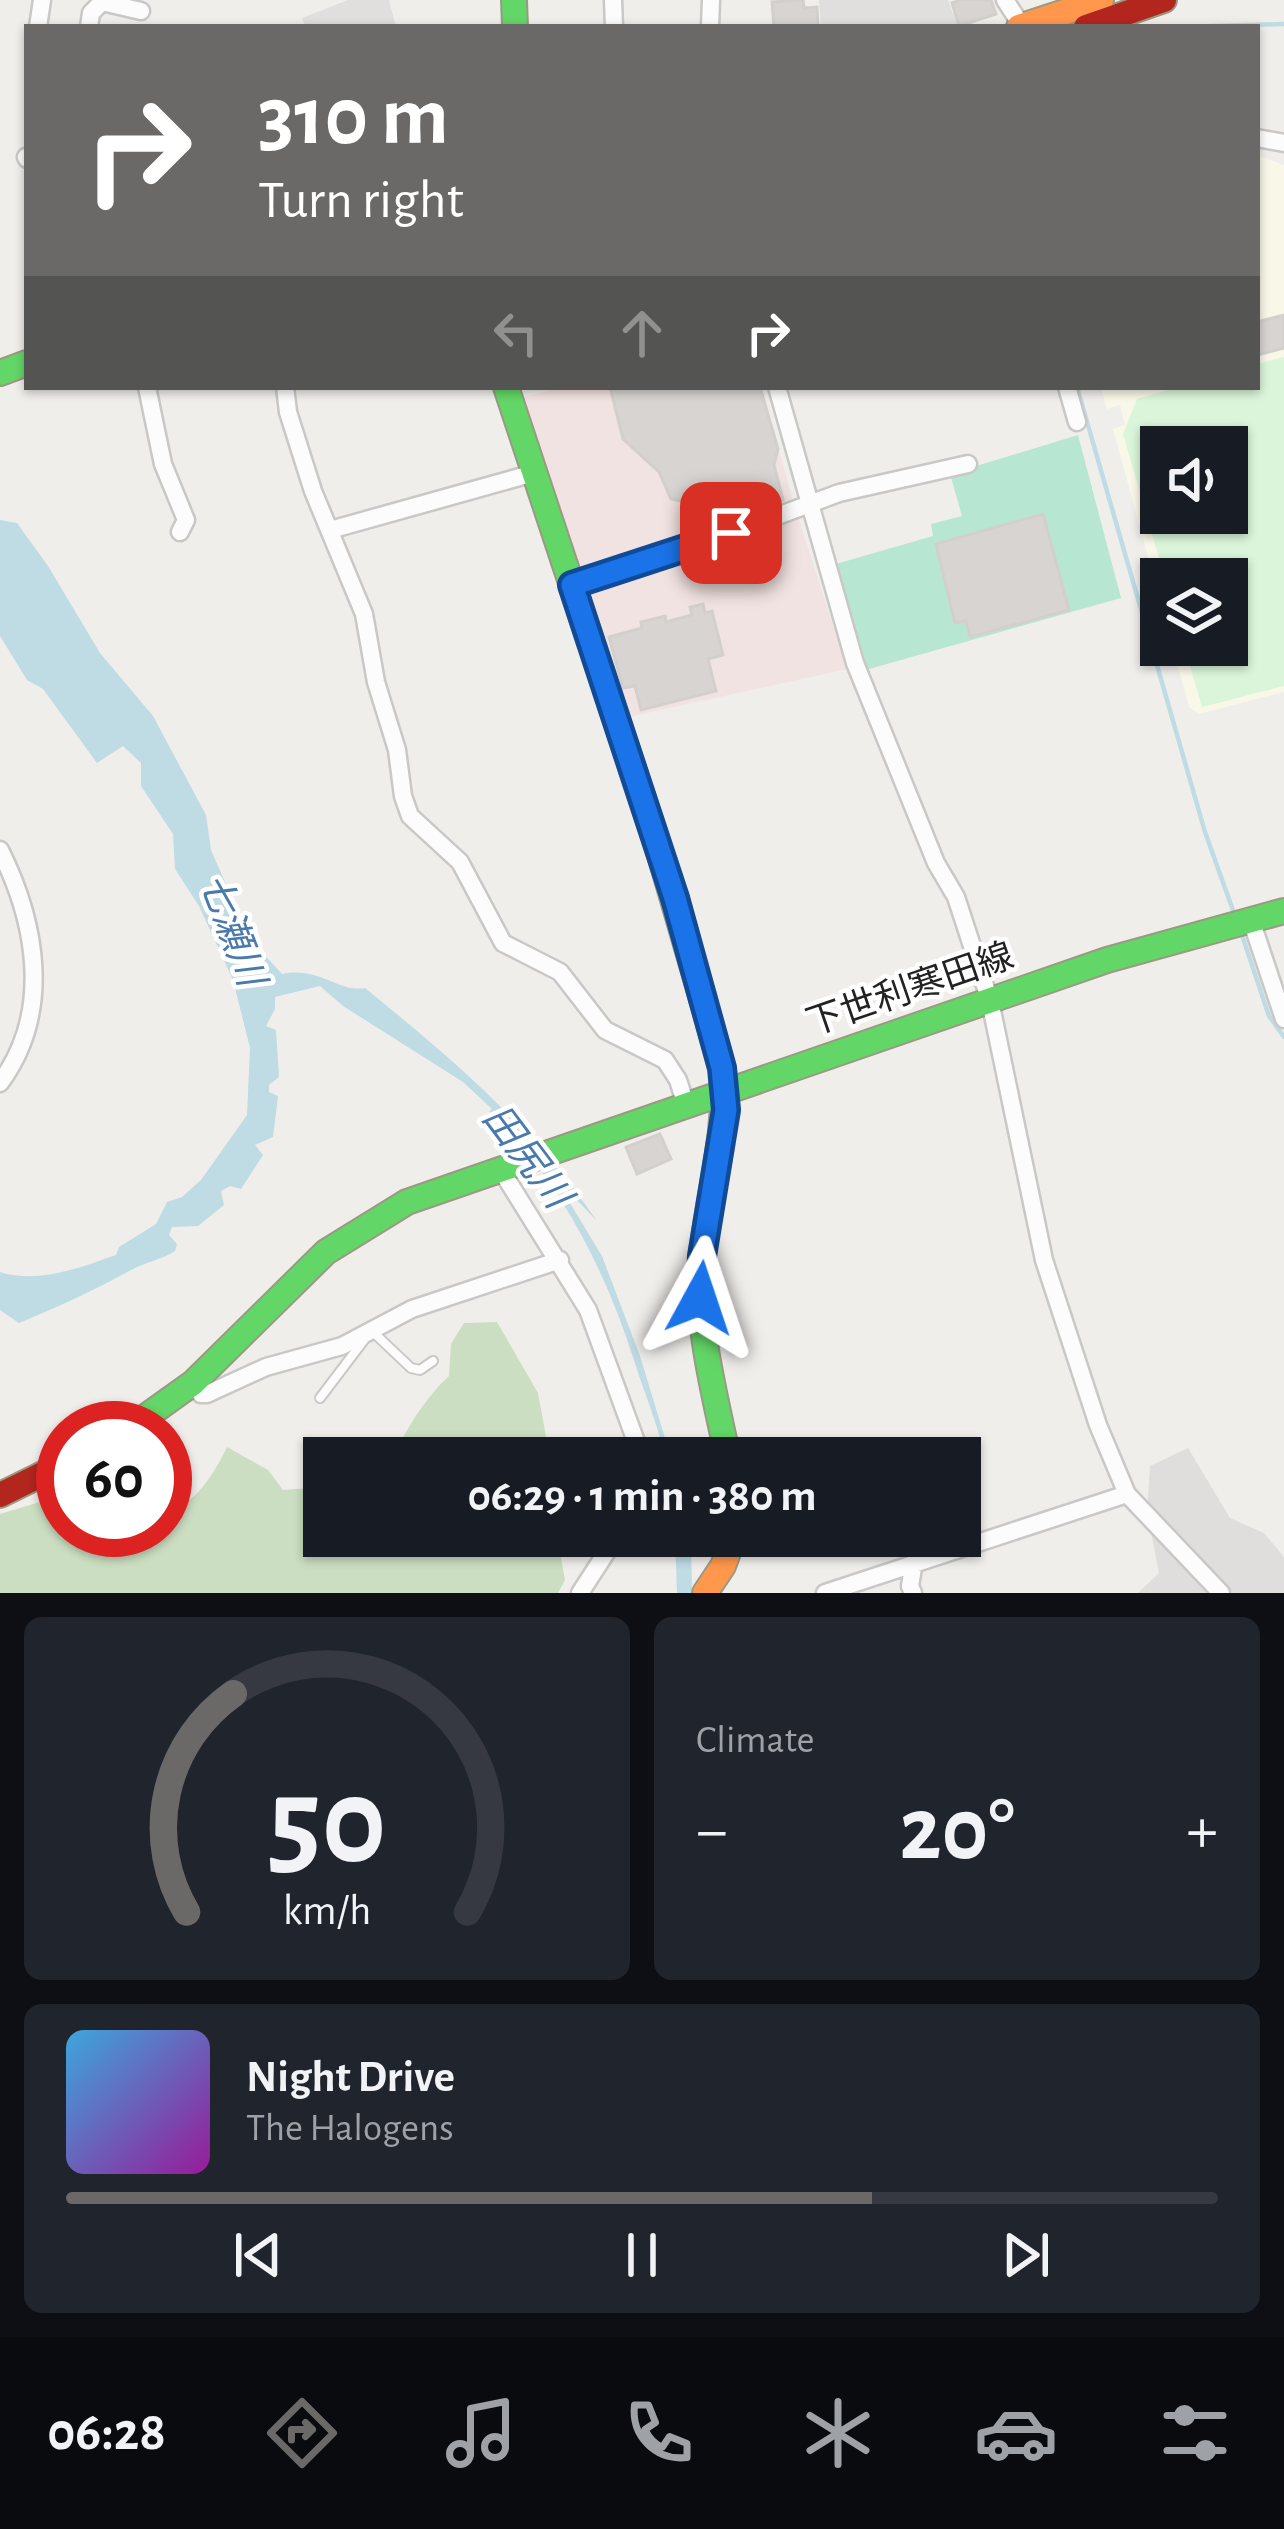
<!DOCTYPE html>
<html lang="en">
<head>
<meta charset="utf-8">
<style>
  :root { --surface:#171b24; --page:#20242c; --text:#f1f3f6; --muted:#9ea1a6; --line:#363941; --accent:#6a6968 }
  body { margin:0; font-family:"Alegreya Sans","Noto Sans JP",sans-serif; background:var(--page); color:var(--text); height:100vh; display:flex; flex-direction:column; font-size:45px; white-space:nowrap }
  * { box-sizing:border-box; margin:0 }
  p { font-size:39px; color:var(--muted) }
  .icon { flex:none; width:66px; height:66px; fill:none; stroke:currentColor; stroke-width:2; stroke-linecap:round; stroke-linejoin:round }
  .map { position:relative; height:1593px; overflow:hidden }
  .details { display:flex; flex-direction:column; gap:24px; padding:24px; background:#0d0f14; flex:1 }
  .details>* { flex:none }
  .hud { position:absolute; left:24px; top:24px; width:1236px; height:366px; border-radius:0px; box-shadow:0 3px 9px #0004; background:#6a6968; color:#fff; overflow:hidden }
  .tools { position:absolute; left:1140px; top:426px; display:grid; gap:24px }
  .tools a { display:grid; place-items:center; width:108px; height:108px; border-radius:0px; background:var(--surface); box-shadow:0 3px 9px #0004; font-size:60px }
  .speed { position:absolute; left:36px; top:1401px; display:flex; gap:24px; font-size:60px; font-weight:700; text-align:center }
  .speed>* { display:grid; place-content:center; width:156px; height:156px; border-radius:50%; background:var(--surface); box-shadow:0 3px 9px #0004; line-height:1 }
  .speed .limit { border:18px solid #d22; background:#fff; color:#111 }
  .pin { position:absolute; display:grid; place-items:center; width:102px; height:102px; color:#fff; margin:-51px; border-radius:24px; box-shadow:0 6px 18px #0006 }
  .me { position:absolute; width:132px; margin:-66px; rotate:5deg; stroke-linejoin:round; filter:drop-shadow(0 0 9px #0008) }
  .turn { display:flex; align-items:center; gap:42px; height:252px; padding:0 36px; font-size:54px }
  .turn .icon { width:156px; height:156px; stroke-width:2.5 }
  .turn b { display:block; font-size:84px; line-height:102px }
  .lanes { display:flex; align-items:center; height:114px; padding:0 36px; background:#0003; justify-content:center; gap:60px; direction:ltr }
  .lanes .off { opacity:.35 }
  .big { font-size:90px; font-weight:600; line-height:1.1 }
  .details .tile { flex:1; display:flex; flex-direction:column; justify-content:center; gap:18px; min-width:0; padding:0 42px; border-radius:18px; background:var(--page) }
  .details .dial { align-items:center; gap:0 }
  .dial svg { height:312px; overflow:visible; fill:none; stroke:var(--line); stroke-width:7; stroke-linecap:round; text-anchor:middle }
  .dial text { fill:var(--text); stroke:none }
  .song { display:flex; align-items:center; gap:36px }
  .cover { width:144px; height:144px; border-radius:18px; background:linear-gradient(135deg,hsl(200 70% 55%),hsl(300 70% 35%)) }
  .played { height:12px; border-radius:6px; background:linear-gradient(90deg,var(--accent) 70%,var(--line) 70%) }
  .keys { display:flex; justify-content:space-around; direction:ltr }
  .heat { display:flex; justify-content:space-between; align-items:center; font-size:66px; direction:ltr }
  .details .tiles { flex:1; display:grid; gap:24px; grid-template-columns:1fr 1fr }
  .tile:last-child { grid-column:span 2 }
  .trip { position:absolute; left:303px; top:1437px; width:678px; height:120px; border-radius:0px; background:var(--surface); box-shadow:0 3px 9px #0004; font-weight:600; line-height:120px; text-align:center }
  .tabs { display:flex; height:192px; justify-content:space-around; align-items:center; background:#090b0e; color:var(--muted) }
  .tabs .icon { width:84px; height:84px }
  .tabs .current { color:var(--accent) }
  .tabs b { font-size:54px; color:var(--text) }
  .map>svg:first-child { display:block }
  .residential { fill:#dfdedc }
  .commercial { fill:#f1e3e1 }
  .education { fill:#f8f7e8; fill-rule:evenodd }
  .forest { fill:#cbdec1 }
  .park { fill:#daf5da; fill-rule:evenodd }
  .pitch { fill:#b7e6d2 }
  .parking { fill:#e0dfde }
  .water { fill:#bfdbe3 }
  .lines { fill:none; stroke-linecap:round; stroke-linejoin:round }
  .stream { stroke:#bfdbe3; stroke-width:4.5 }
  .building { fill:#d7d4d2; stroke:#d3d0cc; stroke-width:3 }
  .lane-casing { stroke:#c9c8c7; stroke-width:12 }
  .street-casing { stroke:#c9c8c7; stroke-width:21 }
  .fast-casing { stroke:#999a82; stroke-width:28 }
  .slow-casing { stroke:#999a82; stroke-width:28 }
  .jam-casing { stroke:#999a82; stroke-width:28 }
  .lane { stroke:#fdfcfc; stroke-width:8 }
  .street { stroke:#fdfcfc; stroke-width:16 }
  .fast { stroke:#63d668; stroke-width:24 }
  .slow { stroke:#ff974d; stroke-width:24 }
  .jam { stroke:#b3261e; stroke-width:24 }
  .route-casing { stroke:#114b97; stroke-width:30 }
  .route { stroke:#1a73e8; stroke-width:21 }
  .labels { text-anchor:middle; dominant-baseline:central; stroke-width:9; stroke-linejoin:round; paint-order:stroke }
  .street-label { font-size:36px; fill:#222; stroke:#fff }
  .water-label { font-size:39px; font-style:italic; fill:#4a7aab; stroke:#fff }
</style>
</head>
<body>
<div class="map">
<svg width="1284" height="1593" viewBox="0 0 1284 1593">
  <rect width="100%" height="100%" fill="#f0eeeb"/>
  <path class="residential" d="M1188,1448L1230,1518L1264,1533L1284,1557V1593H1138L1159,1573L1147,1511L1150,1466Z"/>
  <path class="commercial" d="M561,387H761L794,504L847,669L624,718L518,399Z"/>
  <path class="education" d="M1257,155L1284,165V692L1199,714L1189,707L1172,645H1227V579H1161V604L1113,429L1125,425L1120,405L1107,409L1101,387H1257ZM1161,447H1227V513H1161Z"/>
  <path class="forest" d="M497,1322L538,1393L550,1458H392C407,1428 425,1398 449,1376L451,1344L464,1323Z
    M227,1447L268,1470L283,1490L324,1487V1536H557L565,1580L558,1593H0V1514L63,1495V1530H165V1513C195,1505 214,1474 227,1447Z"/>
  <path class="park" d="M1284,357V686L1202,707L1184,645H1227V579H1165L1123,434L1137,399L1178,387H1257V364ZM1161,447H1227V513H1161Z"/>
  <path class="pitch" d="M1078,435L1121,598L862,671L829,566L933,536L931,524L962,516L950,474Z"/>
  <path class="parking" d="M348,0H389L396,27H305L302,18Z
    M819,0H948L958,27H821Z"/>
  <path class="water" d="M0,520L17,523L48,566L100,653L153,716L206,815L211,850L229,891L259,949L282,974C319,966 339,993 365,988C452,1059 534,1128 597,1221L553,1175L602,1256L640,1356L671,1458H665C658,1424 644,1393 634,1360C605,1270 559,1177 489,1112L492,1109L463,1082L343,1006L320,986L275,997V1009L266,1026L276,1030L279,1077L269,1085V1092L278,1096L273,1137L255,1145L263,1155L241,1189L230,1186L221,1191L224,1205L198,1226L172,1227L169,1235L177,1244L175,1251C161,1260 146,1262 131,1270C95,1290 58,1307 19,1323L0,1310V1272C38,1284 79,1268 116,1255L119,1247L156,1224L167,1202L182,1197L201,1180L247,1115L250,1048L233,980L199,906L175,869L173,834L141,786V763L123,746L97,763L43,689L27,680L0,636Z
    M675,1536H691L692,1593H677Z"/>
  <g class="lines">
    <path class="stream" d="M1179,27L1284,24
      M1077,387L1205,832L1235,916
      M1241,932L1269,1016L1284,1037"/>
  </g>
  <path class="building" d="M803,0L804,8L817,7L818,27H774L772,2Z
    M960,0H991L996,14L959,26L952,3Z
    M1284,315V348L1257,355V322Z
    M610,387H760L778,449L774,465L783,500L721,519L715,525L691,503L671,499L659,472L623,439Z
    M1043,514L1069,610L970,637L966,621L955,623L936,544Z
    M703,604L705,613L712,611L723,655L708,659L716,691L641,710L635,686L623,688L609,637L642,628L641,622L665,616L666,622L692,615L690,607Z
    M660,1134L671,1159L637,1174L626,1147Z"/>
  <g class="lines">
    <defs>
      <path id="lane" d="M374,1333L411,1368L420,1370L433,1361
        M320,1398L364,1340"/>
      <path id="street" d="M613,0L614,27
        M1005,0L1022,26
        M38,27L42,0
        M89,27L91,13L102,2L141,11
        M710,27L711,0
        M1257,138L1284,143
        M26,157L27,159
        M147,387L163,464L186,520L180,532
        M285,387L288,412L313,491L364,614L376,682L397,750L403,796L410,816L460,862L503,943L560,972L605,1030L665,1060L678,1080L686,1105
        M777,387L855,663L936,863L956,897L990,1001L1044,1260L1098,1425L1127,1494L1221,1593
        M1067,387L1077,422
        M330,530L534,473
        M571,585L732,533L839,493L968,464
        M0,850C37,924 52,1013 0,1083
        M1251,920L1284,1019
        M501,1170L588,1310L642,1458
        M193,1383L201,1394H207L266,1367L342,1346L412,1309L560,1260
        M580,1593L617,1536
        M825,1593L1127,1494
        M913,1593L910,1586L914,1562"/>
      <path id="fast" d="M514,0L515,27
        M0,373L27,363
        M506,387L651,824L722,1068C728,1132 709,1191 702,1254C695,1323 714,1391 728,1458
        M130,1428L193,1383L326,1252L407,1202L1107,960L1284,911"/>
      <path id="slow" d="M1019,27L1101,0
        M705,1593L723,1566L734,1536"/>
      <path id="jam" d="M1086,27L1164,0
        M0,1495L63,1464"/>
    </defs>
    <use href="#lane" class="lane-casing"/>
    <use href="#street" class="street-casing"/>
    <use href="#fast" class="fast-casing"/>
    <use href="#slow" class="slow-casing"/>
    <use href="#jam" class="jam-casing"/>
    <use href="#lane" class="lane"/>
    <use href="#street" class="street"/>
    <use href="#fast" class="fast"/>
    <use href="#slow" class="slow"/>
    <use href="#jam" class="jam"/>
  </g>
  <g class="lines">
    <defs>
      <path id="route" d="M700,1298L702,1256L726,1110L722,1068L675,898L572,585L731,533"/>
    </defs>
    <use href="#route" class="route-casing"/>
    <use href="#route" class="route"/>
  </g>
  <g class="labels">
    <g class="street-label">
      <text transform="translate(910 990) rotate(-19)">下世利寒田線</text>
    </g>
    <g class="water-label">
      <text transform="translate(231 930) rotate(69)">七瀬川</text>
      <text transform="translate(526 1157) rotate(53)">田尻川</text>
    </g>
  </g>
</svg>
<div class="tools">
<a><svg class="icon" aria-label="sound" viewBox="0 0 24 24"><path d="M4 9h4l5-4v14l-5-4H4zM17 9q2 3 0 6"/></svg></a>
<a><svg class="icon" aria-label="layers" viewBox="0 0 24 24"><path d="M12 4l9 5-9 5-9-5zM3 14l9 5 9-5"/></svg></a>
</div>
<div class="speed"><div class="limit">60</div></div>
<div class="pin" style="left:731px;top:533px;background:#d93025"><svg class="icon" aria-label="arrive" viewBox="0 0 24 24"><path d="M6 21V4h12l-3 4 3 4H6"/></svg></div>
<svg class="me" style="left:700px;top:1298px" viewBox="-20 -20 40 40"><path d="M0-17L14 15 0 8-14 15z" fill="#1a73e8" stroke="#fff" stroke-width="4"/></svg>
<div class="trip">06:29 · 1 min · 380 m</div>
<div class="hud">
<div class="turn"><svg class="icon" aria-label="right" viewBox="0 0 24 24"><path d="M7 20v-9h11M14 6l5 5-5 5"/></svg><div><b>310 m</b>Turn right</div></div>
<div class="lanes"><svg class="icon off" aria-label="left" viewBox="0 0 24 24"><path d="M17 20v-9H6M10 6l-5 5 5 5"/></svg><svg class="icon off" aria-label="ahead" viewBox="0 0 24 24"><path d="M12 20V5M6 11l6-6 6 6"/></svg><svg class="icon" aria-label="right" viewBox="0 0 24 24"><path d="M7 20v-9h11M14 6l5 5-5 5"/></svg></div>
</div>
</div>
<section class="details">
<div class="tiles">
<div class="tile dial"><svg viewBox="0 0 100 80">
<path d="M14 69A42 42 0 1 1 86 69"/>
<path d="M14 69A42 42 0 0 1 26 13" stroke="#6a6968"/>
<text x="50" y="56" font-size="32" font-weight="700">50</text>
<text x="50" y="72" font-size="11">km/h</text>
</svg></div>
<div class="tile"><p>Climate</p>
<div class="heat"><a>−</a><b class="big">20°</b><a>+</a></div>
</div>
<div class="tile">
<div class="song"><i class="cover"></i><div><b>Night Drive</b><p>The Halogens</p></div></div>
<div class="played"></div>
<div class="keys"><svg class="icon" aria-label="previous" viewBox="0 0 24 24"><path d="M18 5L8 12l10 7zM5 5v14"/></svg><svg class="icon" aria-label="pause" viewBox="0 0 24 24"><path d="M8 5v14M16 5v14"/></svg><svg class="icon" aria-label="next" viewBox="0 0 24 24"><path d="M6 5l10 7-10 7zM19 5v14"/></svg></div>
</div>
</div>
</section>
<nav class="tabs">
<b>06:28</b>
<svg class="icon current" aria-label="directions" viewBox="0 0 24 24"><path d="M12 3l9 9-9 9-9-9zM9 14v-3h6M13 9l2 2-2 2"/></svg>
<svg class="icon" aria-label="music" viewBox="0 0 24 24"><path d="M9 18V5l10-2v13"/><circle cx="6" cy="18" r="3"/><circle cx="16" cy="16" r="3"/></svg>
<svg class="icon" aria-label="phone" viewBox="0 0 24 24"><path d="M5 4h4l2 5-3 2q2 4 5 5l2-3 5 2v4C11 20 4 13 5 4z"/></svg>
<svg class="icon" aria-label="climate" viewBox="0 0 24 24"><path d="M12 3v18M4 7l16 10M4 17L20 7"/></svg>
<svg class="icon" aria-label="car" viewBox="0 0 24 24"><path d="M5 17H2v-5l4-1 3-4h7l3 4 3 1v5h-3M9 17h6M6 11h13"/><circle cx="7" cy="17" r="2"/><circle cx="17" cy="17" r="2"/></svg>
<svg class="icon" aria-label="filters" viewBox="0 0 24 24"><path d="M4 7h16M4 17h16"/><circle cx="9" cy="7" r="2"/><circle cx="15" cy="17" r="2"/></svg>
</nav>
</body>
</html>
